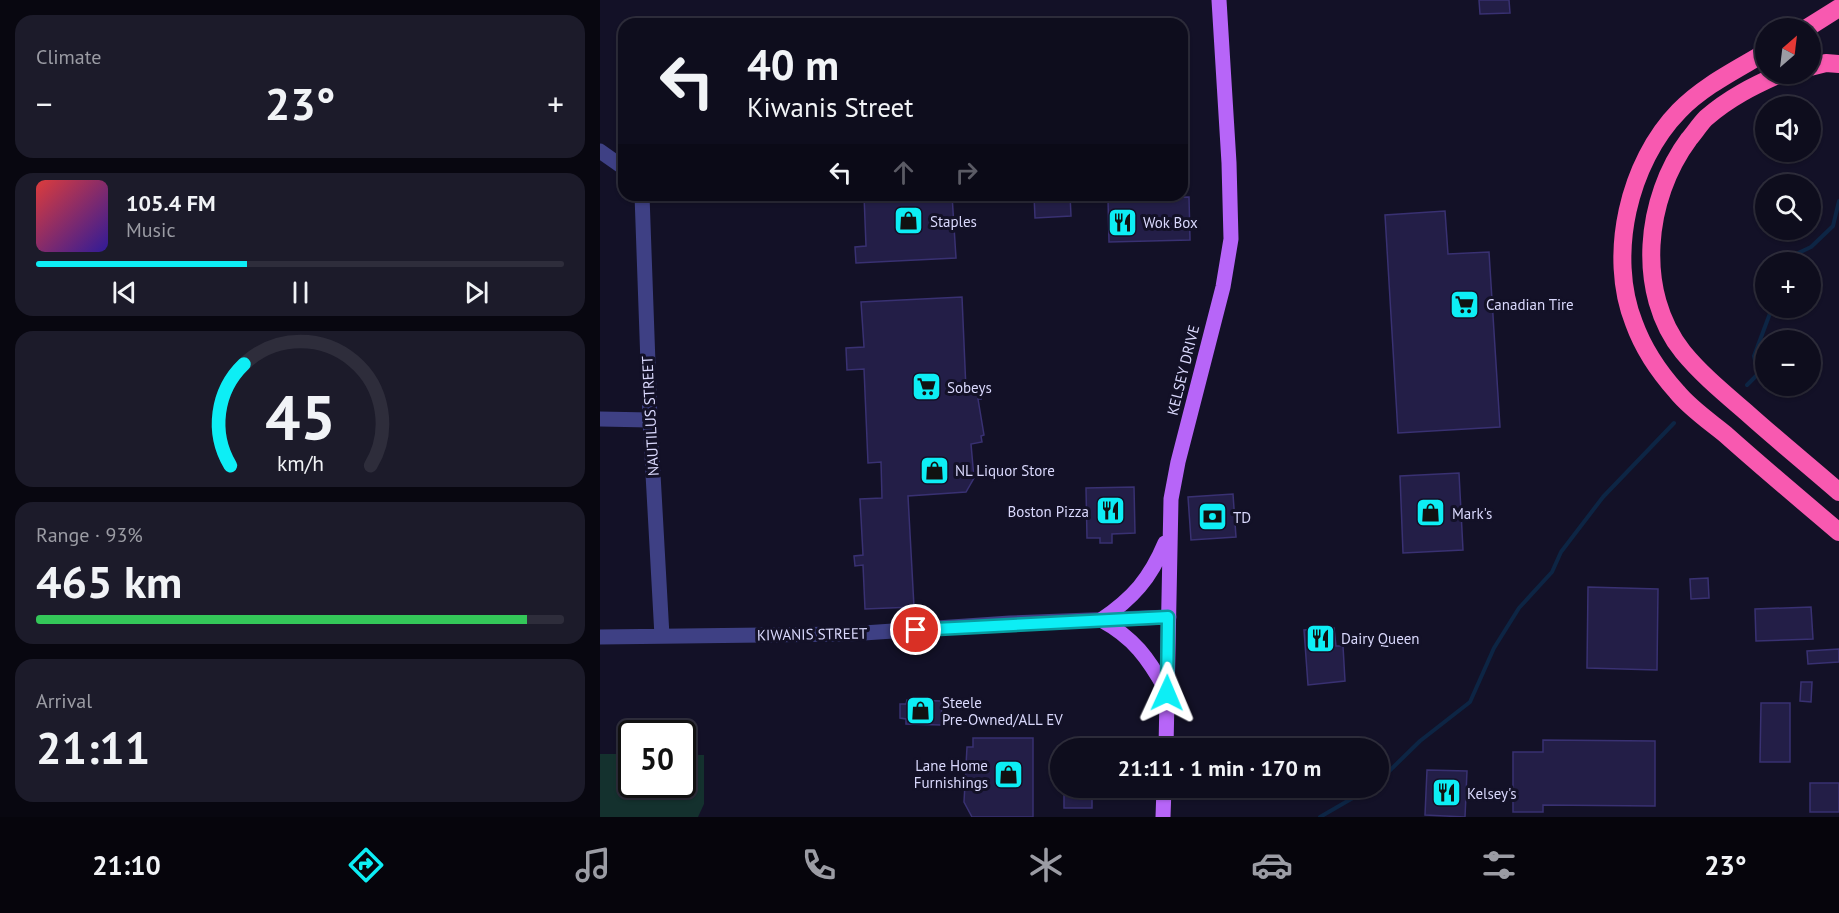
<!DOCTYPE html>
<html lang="en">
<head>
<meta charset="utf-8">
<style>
  :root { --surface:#0e0d1d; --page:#1c1b2a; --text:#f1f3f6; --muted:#9b9ca4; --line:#2e2d3b; --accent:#0deef5 }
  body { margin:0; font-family:"PT Sans",sans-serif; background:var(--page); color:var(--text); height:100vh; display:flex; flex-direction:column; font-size:22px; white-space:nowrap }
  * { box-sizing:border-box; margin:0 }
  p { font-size:20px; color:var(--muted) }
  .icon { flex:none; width:33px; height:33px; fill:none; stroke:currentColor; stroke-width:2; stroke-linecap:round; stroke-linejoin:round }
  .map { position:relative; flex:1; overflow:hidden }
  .panel { display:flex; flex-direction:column; gap:15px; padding:15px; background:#080710; width:600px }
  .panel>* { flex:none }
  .hud { position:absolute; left:18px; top:18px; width:570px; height:183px; border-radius:18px; box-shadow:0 2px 4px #0004,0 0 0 2px var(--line); background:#0e0d1d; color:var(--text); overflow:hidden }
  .needle { width:39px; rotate:28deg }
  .tools { position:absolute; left:1155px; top:18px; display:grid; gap:12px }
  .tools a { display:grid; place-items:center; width:66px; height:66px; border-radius:50%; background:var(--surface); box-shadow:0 2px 4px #0004,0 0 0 2px var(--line); font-size:30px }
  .speed { position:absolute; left:18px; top:720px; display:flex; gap:12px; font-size:30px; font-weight:700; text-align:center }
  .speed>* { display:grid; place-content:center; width:78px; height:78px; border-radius:50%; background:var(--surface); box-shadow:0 2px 4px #0004,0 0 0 2px var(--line); line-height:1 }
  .speed .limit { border:3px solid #111; border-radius:9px; background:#fff; color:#111 }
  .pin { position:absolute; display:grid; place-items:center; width:51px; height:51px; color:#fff; margin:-26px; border:3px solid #fff; border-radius:50%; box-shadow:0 2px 6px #0007 }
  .me { position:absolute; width:66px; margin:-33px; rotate:1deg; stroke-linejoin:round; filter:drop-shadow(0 0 4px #0008) }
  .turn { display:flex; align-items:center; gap:21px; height:126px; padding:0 30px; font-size:27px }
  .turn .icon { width:78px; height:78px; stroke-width:2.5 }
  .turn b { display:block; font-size:42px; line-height:51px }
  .lanes { display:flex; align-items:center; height:57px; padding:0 30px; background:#0003; justify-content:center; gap:30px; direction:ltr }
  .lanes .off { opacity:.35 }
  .big { font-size:45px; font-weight:700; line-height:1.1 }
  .panel .tile { flex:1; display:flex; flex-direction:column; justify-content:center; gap:9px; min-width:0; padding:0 21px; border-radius:18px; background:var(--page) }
  .panel .dial { align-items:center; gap:0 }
  .dial svg { height:156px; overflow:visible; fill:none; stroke:var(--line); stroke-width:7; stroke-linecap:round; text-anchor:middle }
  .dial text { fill:var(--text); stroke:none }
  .song { display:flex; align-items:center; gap:18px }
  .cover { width:72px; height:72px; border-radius:9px; background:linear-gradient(135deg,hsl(0 70% 55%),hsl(250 70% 35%)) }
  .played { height:6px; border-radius:3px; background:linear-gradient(90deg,var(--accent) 40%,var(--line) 40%) }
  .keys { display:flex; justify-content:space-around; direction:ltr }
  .heat { display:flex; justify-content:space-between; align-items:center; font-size:33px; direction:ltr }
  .charge { height:9px; border-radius:4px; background:linear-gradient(90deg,#34c759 93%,var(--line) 0) }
  .trip { position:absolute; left:450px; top:738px; width:339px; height:60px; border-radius:30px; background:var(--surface); box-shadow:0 2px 4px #0004,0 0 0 2px var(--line); font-weight:700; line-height:60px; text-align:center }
  .tabs { display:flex; height:96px; justify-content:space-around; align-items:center; background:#06050c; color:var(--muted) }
  .tabs .icon { width:42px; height:42px }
  .tabs .selected { color:var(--accent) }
  .tabs b { font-size:27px; color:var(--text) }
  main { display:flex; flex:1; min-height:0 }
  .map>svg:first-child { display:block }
  .green { fill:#14312e }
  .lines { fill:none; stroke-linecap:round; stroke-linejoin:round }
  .stream { stroke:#0d2544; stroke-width:4 }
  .building { fill:#231e47; stroke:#393172; stroke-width:1.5 }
  .minor { stroke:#3e4084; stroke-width:15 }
  .major { stroke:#b765f8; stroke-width:15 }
  .highway { stroke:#f859b0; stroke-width:18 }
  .route-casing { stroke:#089b9f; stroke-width:15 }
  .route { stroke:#0deef5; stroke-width:10 }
  .labels { text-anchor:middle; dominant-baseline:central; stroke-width:6; stroke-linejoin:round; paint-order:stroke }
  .poi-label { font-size:15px; fill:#dad9fd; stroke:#131127; text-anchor:start }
  .street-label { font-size:15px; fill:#dad9fd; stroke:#131127 }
</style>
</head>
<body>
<main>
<section class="panel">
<div class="tile"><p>Climate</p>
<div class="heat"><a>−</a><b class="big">23°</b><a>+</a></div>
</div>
<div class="tile">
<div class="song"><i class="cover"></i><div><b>105.4 FM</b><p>Music</p></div></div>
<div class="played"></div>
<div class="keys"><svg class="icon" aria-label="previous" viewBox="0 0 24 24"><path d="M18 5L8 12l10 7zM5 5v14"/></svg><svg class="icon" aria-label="pause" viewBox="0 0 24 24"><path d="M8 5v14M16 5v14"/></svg><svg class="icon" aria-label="next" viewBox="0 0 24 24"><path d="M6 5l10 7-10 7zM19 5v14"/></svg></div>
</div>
<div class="tile dial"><svg viewBox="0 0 100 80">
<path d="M14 69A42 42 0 1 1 86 69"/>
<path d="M14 69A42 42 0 0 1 21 17" stroke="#0deef5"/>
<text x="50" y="56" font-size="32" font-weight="700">45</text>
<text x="50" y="72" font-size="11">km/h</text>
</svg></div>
<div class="tile"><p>Range · 93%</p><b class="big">465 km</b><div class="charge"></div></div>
<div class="tile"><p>Arrival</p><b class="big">21:11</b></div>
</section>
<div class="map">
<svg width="1239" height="817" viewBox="0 0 1239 817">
  <rect width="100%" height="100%" fill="#131127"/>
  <path class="green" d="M0,754H31L32,784H82L83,755H104V804L98,817H0Z"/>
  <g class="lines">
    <path class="stream" d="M1179,262L1211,247L1233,226L1239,201
      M1166,269V273
      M1147,385L1158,374L1154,356L1172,308
      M778,782L820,741L870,702L894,648L919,608L952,572L961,552L1003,497L1074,423
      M720,817L770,788"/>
  </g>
  <path class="building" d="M879,0H909L910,13L880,14Z
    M264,195H352L356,258L256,263L255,247L266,246Z
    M434,195H470L471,216L435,218Z
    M589,197L590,240L509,242L508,199Z
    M845,211L848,254L889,252L900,427L798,433L785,215Z
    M362,297L366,390L380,389L381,399H378L384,435L381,436L382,442L371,444L374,478L366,492L308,496L314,607L265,609L263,565L255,566L254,556L263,555L260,499L282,498L281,462L268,463L264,369L247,370L246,348L264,347L261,302Z
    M859,473L863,550L803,553L800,476Z
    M534,487L535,533L512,534V543H500V538H487L486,488Z
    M633,494L636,537L591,540L588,497Z
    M1108,578L1109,598L1091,599L1090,579Z
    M988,587L1058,589L1057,670L987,668Z
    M1211,607L1213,639L1156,641L1155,609Z
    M734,628L736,646H743L745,681L708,685L704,630Z
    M1239,649V662L1208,664L1207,651Z
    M1201,682H1212L1211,702L1200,701Z
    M307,700L342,701L341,725L306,724V719L300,718V704H306Z
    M1161,703H1190V762H1160Z
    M373,738H433V817H372L364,802L367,747H373Z
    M943,740L1055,741V806L943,805V812H913V752H943Z
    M827,770L867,771L865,817L825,815Z
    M1210,783H1239V812H1210Z
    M464,788H505L506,797H492V808H464Z"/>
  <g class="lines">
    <path class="minor" d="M0,151L24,168
      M42,195L50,420L62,636
      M0,419L50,420
      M0,637L249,634L410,623L569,617"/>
    <path class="major" d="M565,543C550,579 533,598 501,620C534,638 548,658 566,690
      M566,748L571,499L578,462L623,287L631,239L629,163L619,0
      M563,817L564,788"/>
    <path class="highway" d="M1207,28L1239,8
      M1166,52C1136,70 1103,86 1079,111C1029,162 1007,255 1034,323C1043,348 1059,372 1077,392C1090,408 1109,421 1125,434C1162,467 1201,500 1239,532
      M1210,67L1226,63L1239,64
      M1180,74C1153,86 1129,98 1106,118C1100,124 1095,132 1089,139C1045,198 1035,292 1083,352C1101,374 1124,393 1146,412C1176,439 1208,465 1239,492"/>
  </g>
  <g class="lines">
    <defs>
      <path id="route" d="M316,630L568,617L567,693"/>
    </defs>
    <use href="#route" class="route-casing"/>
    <use href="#route" class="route"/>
  </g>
  <defs>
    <symbol id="shop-square" viewBox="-11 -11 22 22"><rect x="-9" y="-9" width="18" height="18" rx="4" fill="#0deef5" stroke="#131127"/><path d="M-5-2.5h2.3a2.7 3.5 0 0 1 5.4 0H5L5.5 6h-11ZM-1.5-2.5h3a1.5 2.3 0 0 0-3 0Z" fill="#111"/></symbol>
    <symbol id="restaurant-square" viewBox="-11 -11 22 22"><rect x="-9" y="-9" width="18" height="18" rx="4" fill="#0deef5" stroke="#131127"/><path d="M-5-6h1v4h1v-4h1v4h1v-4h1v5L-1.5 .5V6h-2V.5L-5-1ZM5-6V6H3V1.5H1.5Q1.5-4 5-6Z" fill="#111"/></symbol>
    <symbol id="supermarket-square" viewBox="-11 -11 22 22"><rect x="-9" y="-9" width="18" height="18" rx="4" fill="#0deef5" stroke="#131127"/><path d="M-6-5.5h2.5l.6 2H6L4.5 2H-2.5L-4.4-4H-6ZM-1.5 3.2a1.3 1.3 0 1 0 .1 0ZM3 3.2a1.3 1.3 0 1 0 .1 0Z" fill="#111"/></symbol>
    <symbol id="bank-square" viewBox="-11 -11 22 22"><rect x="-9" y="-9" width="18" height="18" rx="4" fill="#0deef5" stroke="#131127"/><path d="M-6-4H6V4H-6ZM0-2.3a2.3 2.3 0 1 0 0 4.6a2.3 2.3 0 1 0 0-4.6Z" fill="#111"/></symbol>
  </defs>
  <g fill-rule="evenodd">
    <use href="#shop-square" x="292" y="204" width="33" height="33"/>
    <use href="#restaurant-square" x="506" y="206" width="33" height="33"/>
    <use href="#supermarket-square" x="848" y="288" width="33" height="33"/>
    <use href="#supermarket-square" x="310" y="370" width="33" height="33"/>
    <use href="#shop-square" x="318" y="454" width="33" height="33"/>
    <use href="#restaurant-square" x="494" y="494" width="33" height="33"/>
    <use href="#shop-square" x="814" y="496" width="33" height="33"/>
    <use href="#bank-square" x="596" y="500" width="33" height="33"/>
    <use href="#restaurant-square" x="704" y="622" width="33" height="33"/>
    <use href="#shop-square" x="304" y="694" width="33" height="33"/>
    <use href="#shop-square" x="392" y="758" width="33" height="33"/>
    <use href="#restaurant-square" x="830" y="776" width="33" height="33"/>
  </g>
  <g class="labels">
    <g class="poi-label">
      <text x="330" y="221">Staples</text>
      <text x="543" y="222">Wok Box</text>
      <text x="886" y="304">Canadian Tire</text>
      <text x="347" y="387">Sobeys</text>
      <text x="355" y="470">NL Liquor Store</text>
      <text x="489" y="511" text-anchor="end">Boston Pizza</text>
      <text x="852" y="513">Mark's</text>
      <text x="633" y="517">TD</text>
      <text x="741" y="638">Dairy Queen</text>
      <text x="342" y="702">Steele<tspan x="342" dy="17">Pre-Owned/ALL EV</tspan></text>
      <text x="388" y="765" text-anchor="end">Lane Home<tspan x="388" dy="17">Furnishings</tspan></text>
      <text x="867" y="793">Kelsey's</text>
    </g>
    <g class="street-label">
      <text transform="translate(583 370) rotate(-76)">KELSEY DRIVE</text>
      <text transform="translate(50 416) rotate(-93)">NAUTILUS STREET</text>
      <text transform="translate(212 634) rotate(-1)">KIWANIS STREET</text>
    </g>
  </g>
</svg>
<div class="tools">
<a><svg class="needle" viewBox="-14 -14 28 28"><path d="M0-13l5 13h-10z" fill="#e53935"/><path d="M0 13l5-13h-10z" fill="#9b9ca4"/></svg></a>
<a><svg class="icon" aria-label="sound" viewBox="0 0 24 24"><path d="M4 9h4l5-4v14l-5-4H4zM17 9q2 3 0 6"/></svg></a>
<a><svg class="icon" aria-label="search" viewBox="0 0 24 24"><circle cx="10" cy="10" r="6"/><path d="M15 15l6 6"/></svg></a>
<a>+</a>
<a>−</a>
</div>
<div class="speed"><div class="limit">50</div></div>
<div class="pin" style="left:316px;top:630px;background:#d93025"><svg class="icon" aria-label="arrive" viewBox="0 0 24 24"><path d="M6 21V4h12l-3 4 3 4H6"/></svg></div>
<svg class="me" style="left:567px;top:693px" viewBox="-20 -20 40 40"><path d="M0-17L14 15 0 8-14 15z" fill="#0deef5" stroke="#fff" stroke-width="4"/></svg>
<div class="trip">21:11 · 1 min · 170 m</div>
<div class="hud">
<div class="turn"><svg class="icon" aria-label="left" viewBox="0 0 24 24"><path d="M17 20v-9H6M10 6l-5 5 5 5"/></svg><div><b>40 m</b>Kiwanis Street</div></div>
<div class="lanes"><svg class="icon" aria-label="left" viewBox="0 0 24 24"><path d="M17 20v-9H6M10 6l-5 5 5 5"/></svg><svg class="icon off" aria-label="ahead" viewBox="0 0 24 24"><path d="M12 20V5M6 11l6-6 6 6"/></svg><svg class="icon off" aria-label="right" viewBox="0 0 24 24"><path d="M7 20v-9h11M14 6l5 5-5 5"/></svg></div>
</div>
</div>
</main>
<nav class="tabs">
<b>21:10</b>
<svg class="icon selected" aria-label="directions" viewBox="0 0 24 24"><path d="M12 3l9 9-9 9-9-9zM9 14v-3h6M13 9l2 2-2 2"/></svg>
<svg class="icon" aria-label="music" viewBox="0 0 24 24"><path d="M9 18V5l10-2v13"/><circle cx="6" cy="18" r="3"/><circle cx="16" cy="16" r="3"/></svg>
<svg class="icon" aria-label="phone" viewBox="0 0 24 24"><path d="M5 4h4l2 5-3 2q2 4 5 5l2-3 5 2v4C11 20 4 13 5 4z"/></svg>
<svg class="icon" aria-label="climate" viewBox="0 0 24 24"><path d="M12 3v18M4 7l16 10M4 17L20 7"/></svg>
<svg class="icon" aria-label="car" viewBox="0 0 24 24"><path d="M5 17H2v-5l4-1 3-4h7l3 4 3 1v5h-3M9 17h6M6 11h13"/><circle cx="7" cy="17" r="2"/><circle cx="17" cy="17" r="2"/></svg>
<svg class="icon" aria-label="filters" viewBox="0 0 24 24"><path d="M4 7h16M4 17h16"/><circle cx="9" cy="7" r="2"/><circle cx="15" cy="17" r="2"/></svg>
<b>23°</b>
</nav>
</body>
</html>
